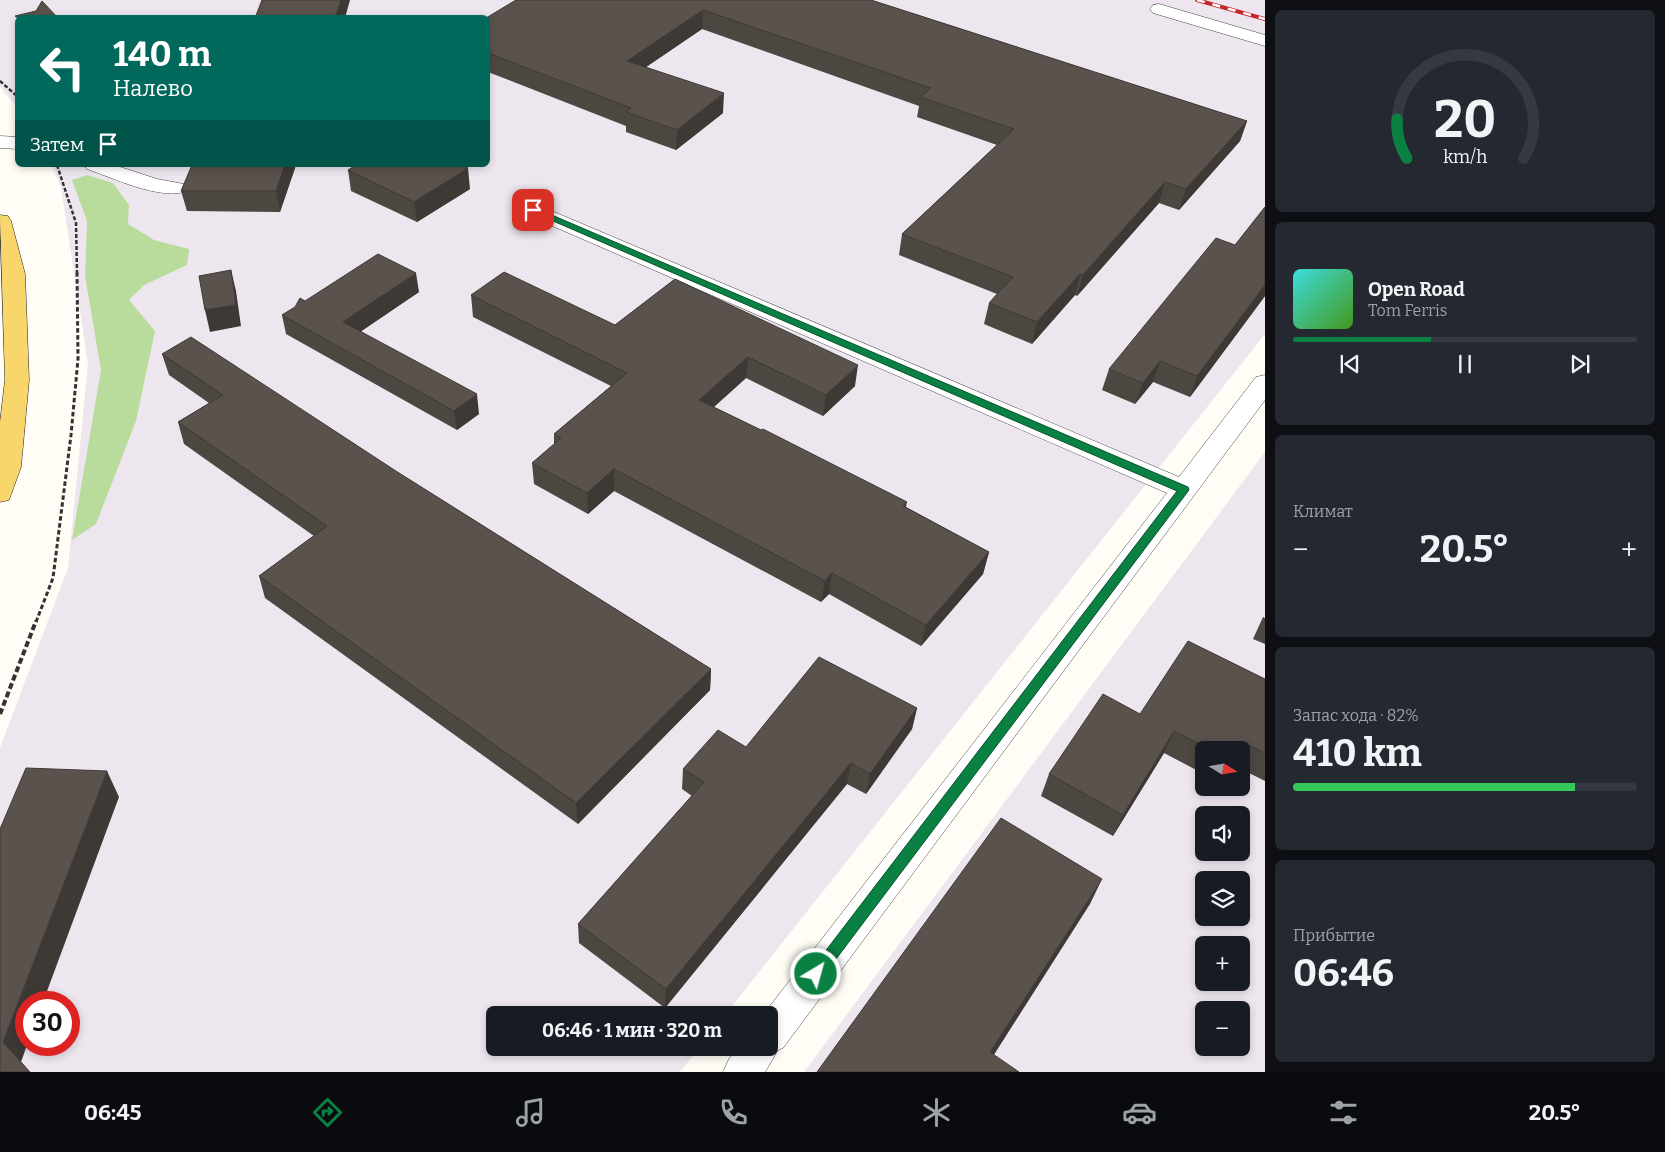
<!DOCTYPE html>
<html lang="ru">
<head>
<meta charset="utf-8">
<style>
  :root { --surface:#171b24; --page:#242831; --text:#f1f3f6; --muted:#9ea1a6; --line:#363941; --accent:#0b8043 }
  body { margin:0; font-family:Bitter,serif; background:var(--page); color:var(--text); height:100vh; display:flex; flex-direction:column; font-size:19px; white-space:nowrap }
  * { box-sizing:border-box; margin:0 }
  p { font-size:16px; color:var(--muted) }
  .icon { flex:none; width:28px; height:28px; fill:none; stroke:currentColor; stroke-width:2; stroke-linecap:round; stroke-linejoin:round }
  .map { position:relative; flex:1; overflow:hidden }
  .side { display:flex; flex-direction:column; gap:10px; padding:10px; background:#0d0f14; width:400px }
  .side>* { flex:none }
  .hud { position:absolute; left:15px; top:15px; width:475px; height:152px; border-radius:8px; box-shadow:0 2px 8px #0003; background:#00695c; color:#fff; overflow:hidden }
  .needle { width:32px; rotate:101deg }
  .controls { position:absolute; left:1195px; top:741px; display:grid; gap:10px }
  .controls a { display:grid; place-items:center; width:55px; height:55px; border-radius:8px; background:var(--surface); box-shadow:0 2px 8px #0003; font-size:25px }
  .speed { position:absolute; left:15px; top:991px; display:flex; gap:10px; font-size:25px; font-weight:700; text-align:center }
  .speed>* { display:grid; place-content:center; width:65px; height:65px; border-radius:50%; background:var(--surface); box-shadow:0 2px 8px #0003; line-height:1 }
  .speed .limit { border:8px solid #d22; background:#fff; color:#111 }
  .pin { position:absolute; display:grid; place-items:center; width:42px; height:42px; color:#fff; margin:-21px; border-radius:10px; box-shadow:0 2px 8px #0006 }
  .me { position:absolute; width:55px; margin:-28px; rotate:37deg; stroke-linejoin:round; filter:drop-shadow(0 0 4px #0008) }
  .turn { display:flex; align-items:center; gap:18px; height:105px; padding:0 15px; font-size:22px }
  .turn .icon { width:65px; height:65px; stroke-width:2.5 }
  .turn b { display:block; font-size:35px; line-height:42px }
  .then { display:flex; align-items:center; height:48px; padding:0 15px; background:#0003; gap:10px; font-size:19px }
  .big { font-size:38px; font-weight:700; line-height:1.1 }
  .side .widget { flex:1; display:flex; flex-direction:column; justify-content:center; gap:8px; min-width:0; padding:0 18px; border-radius:8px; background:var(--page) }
  .side .dial { align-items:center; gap:0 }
  .dial svg { height:130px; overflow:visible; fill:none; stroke:var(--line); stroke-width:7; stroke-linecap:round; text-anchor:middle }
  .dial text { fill:var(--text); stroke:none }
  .song { display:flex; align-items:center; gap:15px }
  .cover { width:60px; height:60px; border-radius:8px; background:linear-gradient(135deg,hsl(180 70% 55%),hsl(100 70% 35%)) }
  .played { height:5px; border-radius:2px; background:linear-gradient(90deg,var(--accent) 40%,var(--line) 40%) }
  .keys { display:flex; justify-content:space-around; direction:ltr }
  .heat { display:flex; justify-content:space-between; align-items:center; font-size:28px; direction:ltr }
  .charge { height:8px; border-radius:4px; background:linear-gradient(90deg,#34c759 82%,var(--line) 0) }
  .trip { position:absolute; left:486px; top:1006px; width:292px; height:50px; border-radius:8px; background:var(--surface); box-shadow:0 2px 8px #0003; font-weight:700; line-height:50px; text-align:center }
  .tabs { display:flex; height:80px; justify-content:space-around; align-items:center; background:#090b0e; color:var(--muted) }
  .tabs .icon { width:35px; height:35px }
  .tabs .current { color:var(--accent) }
  .tabs b { font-size:22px; color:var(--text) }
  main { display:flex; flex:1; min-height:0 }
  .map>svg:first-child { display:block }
  .industrial { fill:#eee6ef; fill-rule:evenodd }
  .forest { fill:#b9dc9c }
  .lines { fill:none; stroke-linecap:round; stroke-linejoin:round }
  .minor-casing { stroke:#444; stroke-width:1 }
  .major-casing { stroke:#222; stroke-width:1 }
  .path-far2 { stroke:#333; stroke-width:2.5; stroke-dasharray:4 2; stroke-linecap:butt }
  .path-far1 { stroke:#333; stroke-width:3; stroke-dasharray:4.5 2.5; stroke-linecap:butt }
  .path { stroke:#333; stroke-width:4; stroke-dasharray:6 3; stroke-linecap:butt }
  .minor { fill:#fff; fill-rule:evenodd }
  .major { fill:#f9d66b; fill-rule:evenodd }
  .rail-casing { stroke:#c4262e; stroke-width:4 }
  .rail { stroke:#fff; stroke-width:2.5; stroke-dasharray:8; stroke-linecap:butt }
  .wall { fill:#4d4742 }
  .shaded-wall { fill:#3f3936 }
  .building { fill:#5a524d; stroke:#3f3936 }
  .route { fill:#0b8043; stroke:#07532c }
</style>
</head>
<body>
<main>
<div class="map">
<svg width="1265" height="1072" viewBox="0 0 1265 1072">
  <rect width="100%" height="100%" fill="#fffdf5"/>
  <path class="industrial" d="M0,0H1265V334L725,1015H495V1048H699L680,1072H0V748L68,568L88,364L61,187L51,165H488V18H18L17,107L0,87ZM26,1002H69V1045H26Z
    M1265,452V1072H804ZM1204,750H1241V788H1204ZM1204,815H1241V852H1204ZM1204,880H1241V918H1204ZM1204,945H1241V982H1204ZM1204,1010H1241V1048H1204Z"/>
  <path class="forest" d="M87,175L113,183L129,205L128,224L154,240L189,249L187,265L144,285L129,300L155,331L136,421L96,524L72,540L101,370L85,276L87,221L72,180Z"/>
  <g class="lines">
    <defs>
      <path id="minor" d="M1159,4L1265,35V46L1153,13L1150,9L1153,5Z
        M0,136L18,137V149L0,148Z
        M84,165H114L157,179L184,184L188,188L184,192C157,199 113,178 87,169Z
        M533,203L1179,477L1256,377L1265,375V400L783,1048L778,1050L765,1072H723L729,1059L738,1048H770V1015H763L1167,493L525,214L522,209L525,204Z"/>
      <path id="major" d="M0,215L8,216L11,221L25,274L29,380L21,467L9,500L0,502V422L5,380Z"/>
    </defs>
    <use href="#minor" class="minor-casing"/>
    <use href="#major" class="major-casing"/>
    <path class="path-far2" d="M0,81L18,97
      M57,165L76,223L77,272"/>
    <path class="path-far1" d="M36,622L53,578L71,435L78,359L77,271"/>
    <path class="path" d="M0,714L36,621"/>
    <use href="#minor" class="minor"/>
    <use href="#major" class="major"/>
    <defs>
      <path id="rail" d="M1197,0L1265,19"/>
    </defs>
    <use href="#rail" class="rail-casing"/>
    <use href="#rail" class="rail"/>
  </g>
  <path class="wall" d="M871,0L1247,121L1240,141L1179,210L1159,203L1077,296L1075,295L1032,344L984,324L989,303L997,294L899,255L902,234L997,145L917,117L919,106L702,29L646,67L723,113L676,150L626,132V126L488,72V18Z
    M192,165H296L280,212L187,211L181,191Z
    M348,170L470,189L417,222L351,191Z
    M1265,207V296L1190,397L1153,382L1135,404L1102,390L1109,369L1235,245Z
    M675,279L855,386L823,416L746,378L714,407L907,502L906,507L989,552L983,574L921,646L829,594L821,602L614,491L588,514L534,484L532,463L554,444V434L611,386L473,317L471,295L615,325Z
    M419,292L361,331L479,414L457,430L286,334L282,315L305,301Z
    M162,354L399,473L711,669L710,690L578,824L265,598L259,576L314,536L184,444L178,422L209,403L169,375Z
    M1263,617L1265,618V644L1253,639Z
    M1265,679V781L1241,769V750H1204V774L1164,753L1113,836L1041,796L1049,774L1140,714Z
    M917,708L912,729L866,794L847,784L665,1008L579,943L578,924L692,796L682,789L683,769L746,747Z"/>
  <path class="shaded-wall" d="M341,0H350L345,18H335Z
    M703,10L702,29L627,80V61Z
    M724,93L723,113L676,150L677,130Z
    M1247,121L1240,141L1179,210L1186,189Z
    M285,165H296L280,212L276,191Z
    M468,168L470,189L417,222L414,202Z
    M1165,182L1159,203L1077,296L1083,275Z
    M231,270L236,291L241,326L210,332L205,310Z
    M416,273L419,292L347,341L343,322Z
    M1080,274L1075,295L1032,344L1037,322Z
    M1265,285V296L1190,397L1197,376Z
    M748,357L746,378L698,421L699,400Z
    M1160,361L1153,382L1135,404L1143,383Z
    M858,365L855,386L823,416L826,395Z
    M477,394L479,414L457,430L454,411Z
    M614,469V491L588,514L587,493Z
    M989,552L983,574L921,646L926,625Z
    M832,573L829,594L821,602L825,581Z
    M711,669L710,690L578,824L576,803Z
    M917,708L912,729L866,794L870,774Z
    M1174,731L1164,753L1113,836L1123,815Z
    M851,763L847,784L665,1008L666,989Z
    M107,771L119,797L43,1002H26V1045H27L20,1065L3,1042Z
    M1102,879L1090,904L983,1072L990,1052Z"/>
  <path class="building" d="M262,0H341L335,18H255Z
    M516,0H871L1247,121L1186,189L1165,182L1083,275L1080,274L1037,322L989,303L1013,277L902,234L1014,129L920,97L931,88L703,10L627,61L724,93L677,130L626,112L631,108L488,53V18H486Z
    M42,1L58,18H18L15,16L36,11Z
    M192,165H285L276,191H181Z
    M356,165H461L468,168L414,202L348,170Z
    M1265,207V285L1197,376L1160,361L1143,383L1109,369L1216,238L1235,245Z
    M378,254L416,273L343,322L477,394L454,411L282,315L295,307L300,298L305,301Z
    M231,270L236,305L205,310L199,276Z
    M504,272L615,325L675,279L858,365L826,395L748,357L699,400L761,430L763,429L907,502L903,506L989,552L926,625L832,573L825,581L614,469L587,493L532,463L561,438L554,434L627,373L471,295Z
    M191,337L399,473L711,669L576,803L259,576L327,526L178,422L223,395L162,354Z
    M1188,641L1265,679V753L1246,744L1241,753V750H1211L1174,731L1123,815L1049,774L1103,694L1140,714Z
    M819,657L917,708L870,774L851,763L666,989L578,924L704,782L683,769L718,730L746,747Z
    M26,768L107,771L3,1042L30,1072H0V829Z
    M1001,818L1102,879L990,1052L1019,1072H817Z"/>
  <path class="route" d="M533,207L1188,487L1189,490L821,979L816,981L811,979L808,974L811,970L1177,491L530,211L528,210Z"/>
</svg>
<div class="controls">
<a><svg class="needle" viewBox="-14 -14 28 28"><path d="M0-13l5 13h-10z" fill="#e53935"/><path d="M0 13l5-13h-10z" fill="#9ea1a6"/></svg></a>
<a><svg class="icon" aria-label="sound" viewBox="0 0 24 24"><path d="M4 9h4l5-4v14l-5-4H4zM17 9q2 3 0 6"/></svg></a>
<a><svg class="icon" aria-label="layers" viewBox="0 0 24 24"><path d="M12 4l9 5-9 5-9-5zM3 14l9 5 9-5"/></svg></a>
<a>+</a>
<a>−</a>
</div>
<div class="speed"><div class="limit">30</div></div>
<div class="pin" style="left:533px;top:210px;background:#d93025"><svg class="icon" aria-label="arrive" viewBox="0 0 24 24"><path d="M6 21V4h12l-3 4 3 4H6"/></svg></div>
<svg class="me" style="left:816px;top:974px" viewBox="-20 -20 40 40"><circle r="17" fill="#0b8043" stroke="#fff" stroke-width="3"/><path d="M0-11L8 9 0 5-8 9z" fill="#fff"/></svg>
<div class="trip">06:46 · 1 мин · 320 m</div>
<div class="hud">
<div class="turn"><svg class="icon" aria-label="left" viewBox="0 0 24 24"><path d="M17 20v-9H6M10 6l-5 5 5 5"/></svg><div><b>140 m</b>Налево</div></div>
<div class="then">Затем<svg class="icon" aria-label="arrive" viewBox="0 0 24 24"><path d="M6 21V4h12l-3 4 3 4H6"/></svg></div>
</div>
</div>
<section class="side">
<div class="widget dial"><svg viewBox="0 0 100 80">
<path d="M14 69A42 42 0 1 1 86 69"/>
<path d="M14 69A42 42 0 0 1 8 45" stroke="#0b8043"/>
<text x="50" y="56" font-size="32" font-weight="700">20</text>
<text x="50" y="72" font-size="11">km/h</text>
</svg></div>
<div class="widget">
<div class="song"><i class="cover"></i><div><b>Open Road</b><p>Tom Ferris</p></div></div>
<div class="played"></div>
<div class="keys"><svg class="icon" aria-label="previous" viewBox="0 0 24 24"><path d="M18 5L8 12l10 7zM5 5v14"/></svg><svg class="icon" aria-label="pause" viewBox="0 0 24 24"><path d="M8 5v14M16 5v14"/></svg><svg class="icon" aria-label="next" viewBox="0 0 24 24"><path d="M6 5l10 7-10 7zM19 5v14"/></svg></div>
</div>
<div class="widget"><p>Климат</p>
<div class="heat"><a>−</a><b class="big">20.5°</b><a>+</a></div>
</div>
<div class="widget"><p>Запас хода · 82%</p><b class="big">410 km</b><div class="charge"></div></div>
<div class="widget"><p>Прибытие</p><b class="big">06:46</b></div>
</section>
</main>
<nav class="tabs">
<b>06:45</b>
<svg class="icon current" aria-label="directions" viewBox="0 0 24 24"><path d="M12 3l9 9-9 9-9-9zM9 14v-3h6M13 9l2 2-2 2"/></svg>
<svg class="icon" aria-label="music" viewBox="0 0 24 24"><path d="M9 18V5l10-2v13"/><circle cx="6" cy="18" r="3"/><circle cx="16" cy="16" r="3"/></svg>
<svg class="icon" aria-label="phone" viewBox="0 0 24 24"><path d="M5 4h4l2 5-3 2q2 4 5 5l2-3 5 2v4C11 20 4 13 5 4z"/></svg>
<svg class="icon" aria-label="climate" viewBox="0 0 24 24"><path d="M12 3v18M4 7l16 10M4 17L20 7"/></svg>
<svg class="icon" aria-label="car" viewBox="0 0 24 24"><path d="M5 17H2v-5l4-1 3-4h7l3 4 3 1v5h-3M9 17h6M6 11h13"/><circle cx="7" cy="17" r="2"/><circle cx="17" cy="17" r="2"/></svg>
<svg class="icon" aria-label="filters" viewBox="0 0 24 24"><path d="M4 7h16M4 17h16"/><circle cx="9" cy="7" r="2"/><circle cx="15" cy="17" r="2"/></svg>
<b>20.5°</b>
</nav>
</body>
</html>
